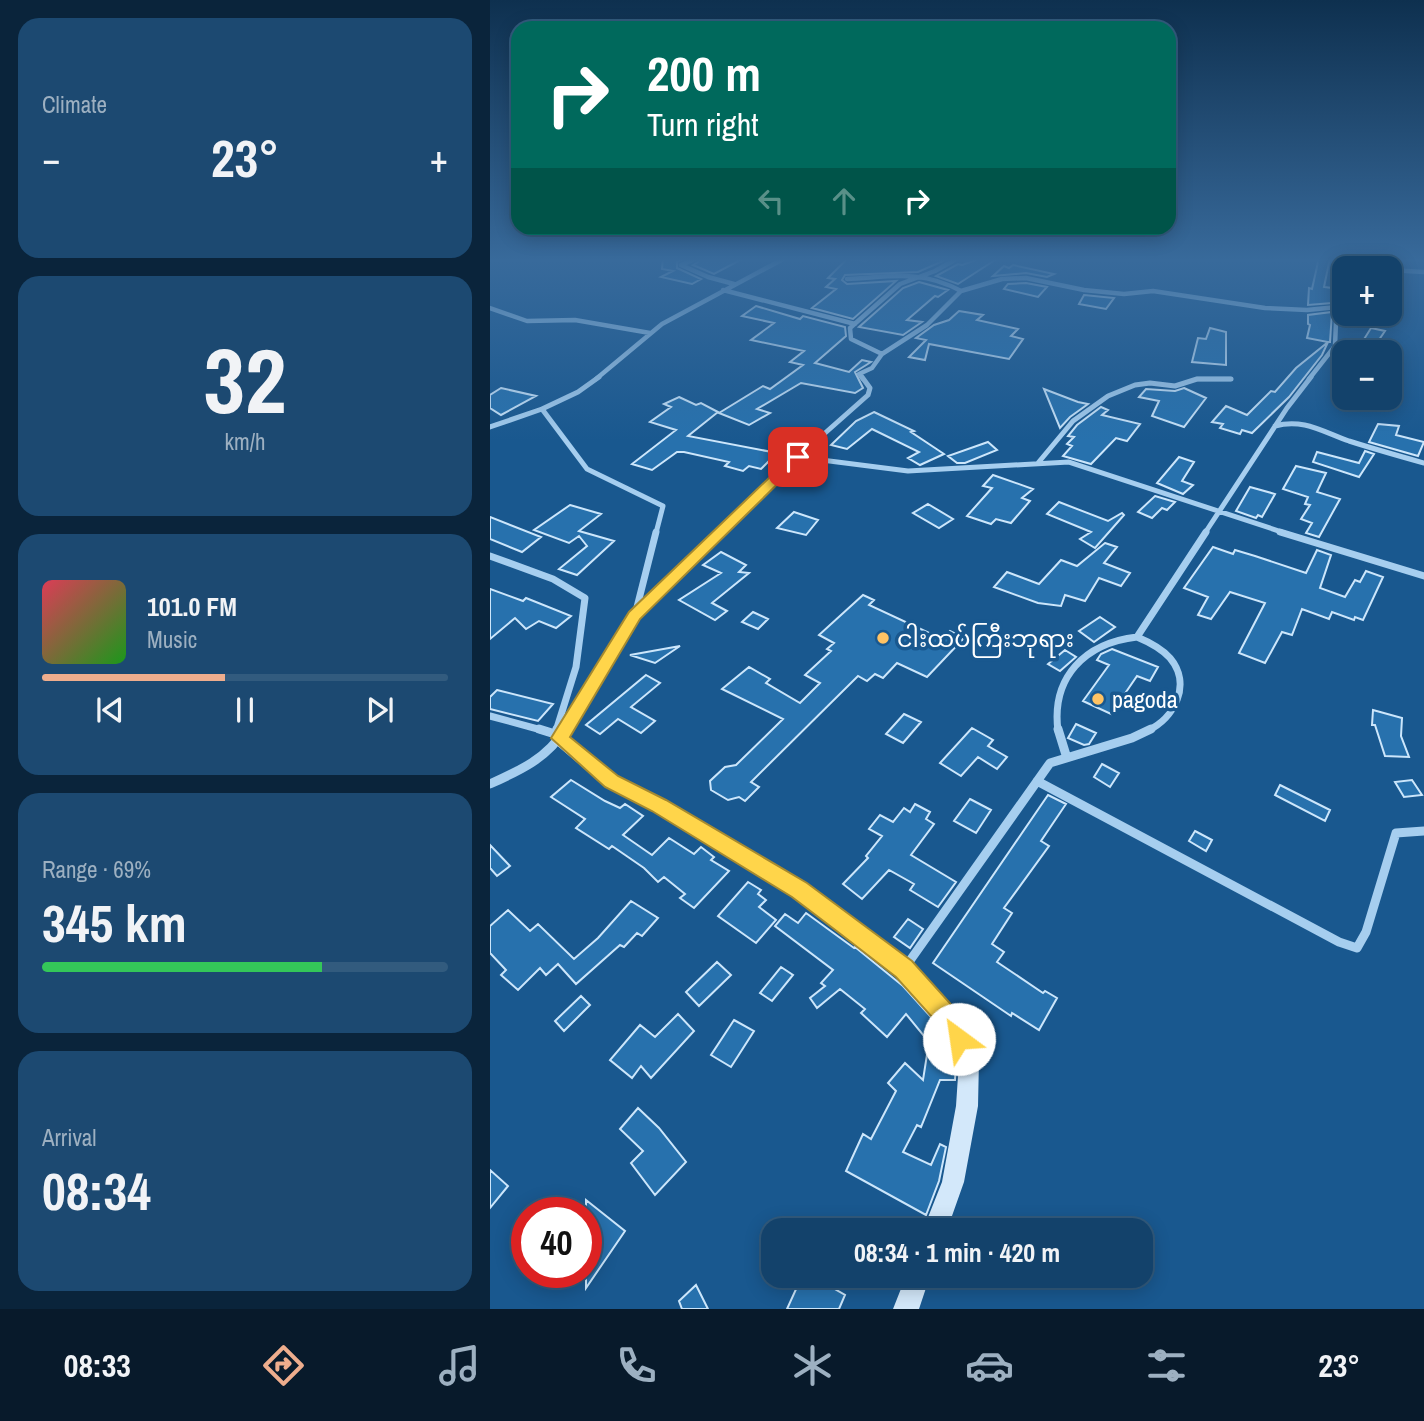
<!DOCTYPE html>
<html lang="en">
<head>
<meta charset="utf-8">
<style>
  :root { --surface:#13426b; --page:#1c4971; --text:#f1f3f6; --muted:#9db0c1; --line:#325b7e; --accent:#eead8d }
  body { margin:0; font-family:"Archivo Narrow","Noto Sans Myanmar",sans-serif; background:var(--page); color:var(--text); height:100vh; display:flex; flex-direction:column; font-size:26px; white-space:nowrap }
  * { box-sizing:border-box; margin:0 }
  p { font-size:23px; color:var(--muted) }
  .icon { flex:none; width:38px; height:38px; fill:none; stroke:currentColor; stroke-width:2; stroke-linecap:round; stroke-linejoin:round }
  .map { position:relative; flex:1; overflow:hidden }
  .panel { display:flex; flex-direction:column; gap:18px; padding:18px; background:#0a243b; width:490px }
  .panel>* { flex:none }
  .hud { position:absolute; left:21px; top:21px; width:665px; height:214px; border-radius:21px; box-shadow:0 4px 18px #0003,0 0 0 2px var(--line); background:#00695c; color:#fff; overflow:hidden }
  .controls { position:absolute; left:842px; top:256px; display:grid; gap:14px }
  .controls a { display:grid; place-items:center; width:70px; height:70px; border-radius:14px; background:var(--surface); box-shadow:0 4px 18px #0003,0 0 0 2px var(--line); font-size:35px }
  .speed { position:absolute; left:21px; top:1197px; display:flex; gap:14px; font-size:35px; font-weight:700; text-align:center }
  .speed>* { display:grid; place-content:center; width:91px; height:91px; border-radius:50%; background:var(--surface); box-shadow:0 4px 18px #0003,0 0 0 2px var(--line); line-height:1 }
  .speed .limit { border:10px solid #d22; background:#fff; color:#111 }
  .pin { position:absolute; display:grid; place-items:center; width:60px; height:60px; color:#fff; margin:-30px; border-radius:14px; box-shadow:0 4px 10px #0006 }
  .me { position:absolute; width:77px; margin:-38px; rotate:329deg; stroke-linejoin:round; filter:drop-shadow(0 0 5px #0008) }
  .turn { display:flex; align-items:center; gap:24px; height:147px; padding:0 21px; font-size:32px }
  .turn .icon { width:91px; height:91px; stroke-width:2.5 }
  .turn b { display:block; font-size:49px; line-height:60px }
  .lanes { display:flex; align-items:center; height:66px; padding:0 21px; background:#0003; justify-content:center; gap:35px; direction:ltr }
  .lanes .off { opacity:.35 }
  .big { font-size:52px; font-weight:800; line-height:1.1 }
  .panel .card { flex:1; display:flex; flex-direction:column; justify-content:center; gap:10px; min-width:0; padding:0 24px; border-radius:21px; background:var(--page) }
  .panel .dial { align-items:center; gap:0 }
  .dial b { font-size:91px; line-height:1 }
  .song { display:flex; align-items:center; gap:21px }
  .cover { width:84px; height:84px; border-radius:10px; background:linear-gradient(135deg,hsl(350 70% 55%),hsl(120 70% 35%)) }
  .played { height:7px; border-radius:4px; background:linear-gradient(90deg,var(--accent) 45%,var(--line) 45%) }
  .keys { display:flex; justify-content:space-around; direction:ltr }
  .heat { display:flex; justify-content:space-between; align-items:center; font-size:38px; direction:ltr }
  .charge { height:10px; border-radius:5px; background:linear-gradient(90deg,#34c759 69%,var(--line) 0) }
  .trip { position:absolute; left:271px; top:1218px; width:392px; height:70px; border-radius:21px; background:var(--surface); box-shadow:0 4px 18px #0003,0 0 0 2px var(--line); font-weight:800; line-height:70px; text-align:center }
  .dock { display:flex; height:112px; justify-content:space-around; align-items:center; background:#081a2b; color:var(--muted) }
  .dock .icon { width:49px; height:49px }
  .dock .current { color:var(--accent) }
  .dock b { font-size:32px; color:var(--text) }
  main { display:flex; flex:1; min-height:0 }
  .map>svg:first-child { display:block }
  .building { fill:#2771ad; stroke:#cce6fb; stroke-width:2 }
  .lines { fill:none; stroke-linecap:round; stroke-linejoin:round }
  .street-far3 { stroke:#a6ceef; stroke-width:4.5 }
  .street-far2 { stroke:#a6ceef; stroke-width:5 }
  .street-far1 { stroke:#a6ceef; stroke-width:7 }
  .street { stroke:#a6ceef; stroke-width:9 }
  .secondary { fill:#d3e8fa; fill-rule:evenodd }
  .route { fill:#ffd54a; stroke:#a68a30; stroke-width:2 }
  .poi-dot { fill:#ffc364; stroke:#19588f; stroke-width:2.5 }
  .labels { text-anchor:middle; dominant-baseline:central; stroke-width:7; stroke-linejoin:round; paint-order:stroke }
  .poi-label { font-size:24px; fill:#fff; stroke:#19588f; text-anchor:start }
</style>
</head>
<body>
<main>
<section class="panel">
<div class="card"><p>Climate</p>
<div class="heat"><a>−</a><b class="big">23°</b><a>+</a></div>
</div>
<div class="card dial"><b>32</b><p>km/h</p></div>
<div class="card">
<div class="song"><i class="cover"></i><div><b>101.0 FM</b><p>Music</p></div></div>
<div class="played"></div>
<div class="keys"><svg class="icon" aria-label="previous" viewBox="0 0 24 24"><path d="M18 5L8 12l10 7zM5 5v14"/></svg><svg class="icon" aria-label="pause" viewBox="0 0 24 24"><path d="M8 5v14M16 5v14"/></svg><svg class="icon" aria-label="next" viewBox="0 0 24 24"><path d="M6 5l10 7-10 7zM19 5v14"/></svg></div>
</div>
<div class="card"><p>Range · 69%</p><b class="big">345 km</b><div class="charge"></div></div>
<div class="card"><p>Arrival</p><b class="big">08:34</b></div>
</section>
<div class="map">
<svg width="934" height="1309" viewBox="0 0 934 1309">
  <rect width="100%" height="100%" fill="#19588f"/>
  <path class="building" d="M173,258H195L187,262V268L211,279L202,284L171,277L183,271L172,269Z
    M210,258H254L224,274L203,265L208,262Z
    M381,258L455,260L428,272L355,275L352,280L357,284L406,281L363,319L322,308L346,289L336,287L345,279L338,278L357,259L376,261Z
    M492,258H508L468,284L446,276L468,264L472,265Z
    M829,258H840L834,287L842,288V303L818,305L819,288L822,289Z
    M523,265L564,274L557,277L536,273L503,276L514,266L519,268Z
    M429,282L458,290L448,297L445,296L417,320L432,322L413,335L369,327L413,288Z
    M536,283L557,287L548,297L514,289L518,284Z
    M594,295L624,298L616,309L589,304Z
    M266,306L310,319L313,316L355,327L356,336L325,363L359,372L372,360L381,362L365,372L373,388L365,393L311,383L267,409L280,413L259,425L229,413L273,386L280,389L313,365L300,362L314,351L261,340L284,323L252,316Z
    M469,311L493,315L487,320L528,329L521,336L533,339L519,359L439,344L435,360L419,357L436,340L426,338L444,325L459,320Z
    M842,312L840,342H838L832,355L799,397L762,433L752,430L750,434L730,428L733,424L722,422L736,406L757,415L781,391L785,392L806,368L838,342L817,338L820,325L818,324V315Z
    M720,328L736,332V365L702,362L708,338L716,339Z
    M881,328L895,331L884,347L871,344Z
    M11,388L46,396L11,415L0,408V395Z
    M694,388L716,398L694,427L662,416L669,401L649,397L656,389L685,391Z
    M554,389L588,402L598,404L580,417L570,428Z
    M189,397L206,405L211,403L228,412L198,436L287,453L271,469L259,466L253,471L235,466L239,462L194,452H187L162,470L142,464L186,430L160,422L181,407L174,404Z
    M611,407L618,410L612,415L650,424L637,441L626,438L601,464L573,456L582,446L577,444L584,437L578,436L587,425Z
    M384,412L424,431L421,432L454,454L430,465L418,458L429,452L382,429L357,449L341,445L366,421Z
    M888,424L909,426L906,435L934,442L928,456L879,442Z
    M498,442L507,450L475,463H467L458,456Z
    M875,451L884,454L869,477L823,462L827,452L869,463Z
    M689,457L704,462L692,481L703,485L693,494L667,483Z
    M806,466L836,473L827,492L850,499L829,537L816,533L822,523L811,519L820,505L815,504L818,497L793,489Z
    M503,475L543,489L532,498L540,501L521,523L506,519L501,524L477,516L502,488L493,486Z
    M760,487L785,494L772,517L768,515L766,518L746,511Z
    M665,496L685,502L677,510L672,508L662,518L648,512Z
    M569,502L618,521L632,513L634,515L605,548L590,539L601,532L557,514Z
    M438,504L463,519L449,528L423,513Z
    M80,505L111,514L89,531L124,541L87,575L69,569L97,546L89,536L79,543L44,530Z
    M304,512L328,520L316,535L287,528Z
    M0,517L51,537L32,552L0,539Z
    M615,543L627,547L614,563L640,573L631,586L609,578L595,601L575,595L571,606L548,603L504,587L517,572L549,584L571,560L587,566Z
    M723,547L743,554L745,550L765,556L816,573L827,550L841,555L830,588L855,597L865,580L870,582L876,571L893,577L873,620L865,617L864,620L842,612L839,619L812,609L802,635L792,632L775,663L749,653L775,603L740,592L721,619L708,615L718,597L694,588Z
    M231,552L256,565L249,572L259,573L222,603L237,611L225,620L189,600L231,573L213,565Z
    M0,589L33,601L36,598L81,616L66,628L49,621L36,629L25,618L0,639Z
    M373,595L384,600L379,605L452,639L460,631L474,638L437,677L407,663L393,678L385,674L377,681L368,676L261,782L269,787L255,801L249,797L238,800L221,790L220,781L235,767L246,765L293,719L232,689L259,667L280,679L276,683L310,703L330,683L315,675L341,651L337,649L344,643L329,635Z
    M263,612L278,619L268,629L252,622Z
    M610,617L625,627L604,642L589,631Z
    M190,646L165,663L140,655Z
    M622,649L668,667L660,681L647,676L621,714L593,701L619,665L607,660L611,654Z
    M575,650L586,657L570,671L558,664Z
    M156,675L170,683L141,707L165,721L151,733L128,719L110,734L96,725Z
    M7,690L63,704L48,721L0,709V697Z
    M883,710L912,718L911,736L919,757L895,756L885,725H882Z
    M414,714L431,722L413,743L396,734Z
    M586,724L606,733L599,744L594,745L578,738Z
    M482,728L503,740L498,746L517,757L507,769L488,757L471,776L450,763Z
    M612,764L629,773L620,787L604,777Z
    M81,780L115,801L130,808L135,804L153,816L133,835L162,855L179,838L204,854L211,847L224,857L221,860L239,871L204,908L190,898L195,894L174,877L168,882L154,868L122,846L119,849L86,828L95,819L61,797Z
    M922,780L932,795L914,797L905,782Z
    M790,785L840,810L835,821L785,795Z
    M558,795L576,804L551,841L559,846L514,908L522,913L502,944L514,952L507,962L553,993L555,991L567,998L549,1030L522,1013L521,1016L443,963Z
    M480,799L501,810L486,833L464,821Z
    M425,804L440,812L436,819L444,824L421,855L466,882L448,907L420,890L424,884L399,870L372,899L353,884L378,858L376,856L392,836L379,829L390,815L403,822L414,808L420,812Z
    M705,831L722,840L716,851L699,841Z
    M0,845L20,866L7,876L0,868Z
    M258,882L271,890L268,894L276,900L269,907L286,920L266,943L228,916Z
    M141,901L168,918L152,936L147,933L134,947L130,945L86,984L68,964L56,975L50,968L28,990L11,975L16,970L0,953V926L18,910L40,931L48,924L84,959L108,938Z
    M316,913L364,948L365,947L413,986L450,1027L466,1062L465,1080H450L431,1127L427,1125L413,1152L441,1165L450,1144L456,1147L449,1181L436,1215L356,1171L373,1134L381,1139L406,1091L398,1083L415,1063L433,1080L439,1042L416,1014L397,1037L371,1013L375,1009L350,989L327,1008L320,998L335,986L331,983L343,970L285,926L295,914L308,923Z
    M418,919L433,929L420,948L404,937Z
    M227,962L241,975L209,1006L196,992Z
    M291,967L303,975L282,1001L270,993Z
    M91,996L100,1005L74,1031L65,1021Z
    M188,1014L204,1031L161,1078L151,1066L142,1078L120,1060L150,1025L165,1037Z
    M244,1020L264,1031L241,1067L221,1055Z
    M148,1108L169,1128L196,1162L165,1195L141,1163L153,1151L130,1129Z
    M0,1170L18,1186L0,1208Z
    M96,1200L135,1231L96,1288Z
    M312,1276H322L355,1295L349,1309H297Z
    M206,1285L218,1309H192L189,1301Z"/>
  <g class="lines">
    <path class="street-far3" d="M205,259L191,265L218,277L244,284
      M855,268L885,264L891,258
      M900,270L934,272
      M357,279C401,277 430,269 471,291L512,279L536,278L594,290L634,294L663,291L775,308L817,310L847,307
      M233,290L365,324
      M0,308L37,321L85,320L160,333
      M392,354L361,339L360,328L410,284L445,271L468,258
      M106,379L172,324L295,258
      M373,379L369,374L382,368L392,354L437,325L471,291
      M707,379H741
      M819,379L845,346L848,272L854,268"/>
    <path class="street-far2" d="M109,377L88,392L52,409L97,469L173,506L166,533
      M785,426C813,418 833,432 859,441C884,449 909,456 934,463
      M0,427L52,409
      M308,457L418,471L579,462L795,533
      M548,463L583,421L618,396L645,385L660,383L685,386L707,379H741
      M229,533L308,457L378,395L380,388L372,377
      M715,533L797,408L821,377"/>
    <path class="street-far1" d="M790,532L934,576
      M0,556L63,579L95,598L86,667L66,731
      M145,615L166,532
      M0,716L55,731
      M74,731L144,616L231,532
      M568,731C561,677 595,643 647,637
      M657,731C685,718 702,684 680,658C671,648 659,642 647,637L716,532"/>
    <path class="street" d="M49,729L65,734L69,738
      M568,729L576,755
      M65,734L67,729
      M547,781L849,942L867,948L876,932L906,833L934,831
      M0,784C29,771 58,758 75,729
      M414,969L560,763L642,738L661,729"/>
    <path class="secondary" d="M69,733L74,735L128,777L175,800L316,884L421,962L466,1012L489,1060L488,1106L474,1182L457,1230H433L452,1182L466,1106L469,1061L452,1026L407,976L304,896L163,810L116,787L64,743L61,739L64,735Z
      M416,1276H440L429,1309H403Z"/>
  </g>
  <linearGradient id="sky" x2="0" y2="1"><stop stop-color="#0e304f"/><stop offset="0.59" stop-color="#386a9b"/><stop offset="1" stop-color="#386a9b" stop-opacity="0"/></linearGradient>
  <rect width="934" height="441" fill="url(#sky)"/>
  <path class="route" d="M308,453L314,457L313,459L150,619L80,737L128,776L176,800L317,883L422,961L467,1011L480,1039L477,1048L469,1051L460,1048L451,1027L406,977L344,929L302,897L162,811L115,787L61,738L139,612L304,454Z"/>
  <g class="poi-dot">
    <circle cx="393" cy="638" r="7"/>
    <circle cx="608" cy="699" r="7"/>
  </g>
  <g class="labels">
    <g class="poi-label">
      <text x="407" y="638">ငါးထပ်ကြီးဘုရား</text>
      <text x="622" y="699">pagoda</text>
    </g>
  </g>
</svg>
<div class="controls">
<a>+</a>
<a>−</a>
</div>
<div class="speed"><div class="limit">40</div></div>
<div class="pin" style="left:308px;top:457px;background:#d93025"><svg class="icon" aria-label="arrive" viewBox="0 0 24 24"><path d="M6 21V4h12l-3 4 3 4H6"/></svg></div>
<svg class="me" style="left:469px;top:1039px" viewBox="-20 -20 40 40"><circle r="19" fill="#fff"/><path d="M0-13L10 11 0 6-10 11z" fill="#ffd54a"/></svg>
<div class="trip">08:34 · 1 min · 420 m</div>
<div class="hud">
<div class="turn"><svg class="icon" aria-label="right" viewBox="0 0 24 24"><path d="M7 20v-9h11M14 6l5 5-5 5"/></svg><div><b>200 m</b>Turn right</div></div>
<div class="lanes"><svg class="icon off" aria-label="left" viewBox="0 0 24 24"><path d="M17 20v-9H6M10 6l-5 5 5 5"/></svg><svg class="icon off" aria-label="ahead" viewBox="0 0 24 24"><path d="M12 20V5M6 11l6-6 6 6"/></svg><svg class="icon" aria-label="right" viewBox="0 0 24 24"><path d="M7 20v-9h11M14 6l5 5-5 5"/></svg></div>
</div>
</div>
</main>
<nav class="dock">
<b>08:33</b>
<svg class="icon current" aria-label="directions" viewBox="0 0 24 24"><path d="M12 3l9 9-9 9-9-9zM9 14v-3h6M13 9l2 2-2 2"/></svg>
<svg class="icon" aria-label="music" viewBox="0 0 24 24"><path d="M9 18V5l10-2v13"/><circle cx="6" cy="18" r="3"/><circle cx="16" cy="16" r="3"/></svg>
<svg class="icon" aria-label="phone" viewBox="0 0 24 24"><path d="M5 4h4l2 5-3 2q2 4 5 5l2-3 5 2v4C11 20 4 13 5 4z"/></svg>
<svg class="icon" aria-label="climate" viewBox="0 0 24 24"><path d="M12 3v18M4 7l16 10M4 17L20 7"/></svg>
<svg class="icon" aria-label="car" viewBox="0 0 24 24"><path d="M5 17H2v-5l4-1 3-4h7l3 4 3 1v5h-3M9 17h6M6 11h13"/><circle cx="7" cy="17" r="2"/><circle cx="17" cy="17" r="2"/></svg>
<svg class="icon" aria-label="filters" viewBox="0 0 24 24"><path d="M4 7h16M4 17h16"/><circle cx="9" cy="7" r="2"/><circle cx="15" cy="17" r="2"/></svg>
<b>23°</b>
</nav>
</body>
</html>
